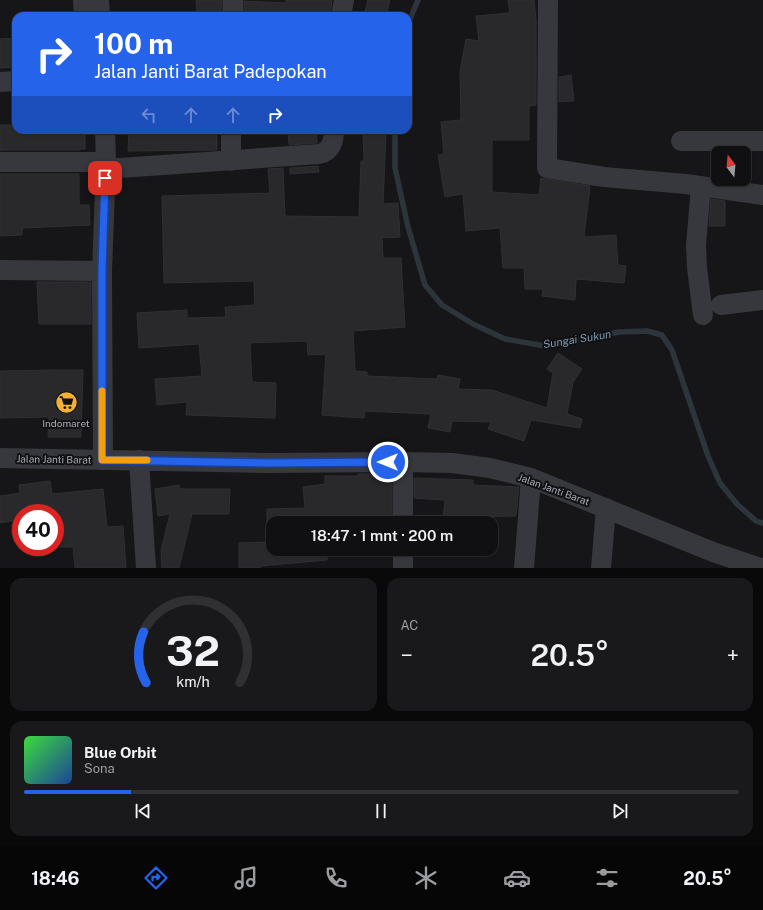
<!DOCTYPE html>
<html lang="id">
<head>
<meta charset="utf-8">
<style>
  :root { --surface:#101012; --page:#19191b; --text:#f1f3f6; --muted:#9c9d9f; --line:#303032; --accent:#2563eb }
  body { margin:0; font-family:"Public Sans",sans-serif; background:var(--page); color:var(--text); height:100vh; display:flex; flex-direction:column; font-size:15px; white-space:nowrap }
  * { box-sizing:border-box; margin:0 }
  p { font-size:13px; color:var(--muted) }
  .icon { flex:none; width:22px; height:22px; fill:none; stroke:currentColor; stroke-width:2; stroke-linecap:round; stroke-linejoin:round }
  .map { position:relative; height:568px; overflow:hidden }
  .panel { display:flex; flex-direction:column; gap:10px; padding:10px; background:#09090a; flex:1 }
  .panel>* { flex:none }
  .hud { position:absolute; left:12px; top:12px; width:400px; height:122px; border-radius:12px; box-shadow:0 1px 3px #0004,0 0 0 1px var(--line); background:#2563eb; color:#fff; overflow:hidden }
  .needle { width:26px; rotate:344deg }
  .buttons { position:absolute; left:711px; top:146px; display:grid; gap:8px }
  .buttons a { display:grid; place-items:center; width:40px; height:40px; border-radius:8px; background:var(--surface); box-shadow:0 1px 3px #0004,0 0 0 1px var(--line); font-size:20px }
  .speed { position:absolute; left:12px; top:504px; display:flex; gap:8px; font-size:20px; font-weight:700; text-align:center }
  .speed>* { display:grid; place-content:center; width:52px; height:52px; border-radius:50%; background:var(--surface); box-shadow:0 1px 3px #0004,0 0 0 1px var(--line); line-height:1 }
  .speed .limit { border:6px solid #d22; background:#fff; color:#111 }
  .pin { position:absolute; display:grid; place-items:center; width:34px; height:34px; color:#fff; margin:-17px; border-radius:8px; box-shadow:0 2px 6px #0006 }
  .me { position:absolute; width:44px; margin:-22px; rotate:270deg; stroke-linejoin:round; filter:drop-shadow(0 0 3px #0008) }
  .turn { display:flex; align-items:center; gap:14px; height:84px; padding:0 16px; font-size:18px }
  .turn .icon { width:52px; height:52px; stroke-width:2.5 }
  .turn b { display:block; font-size:28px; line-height:34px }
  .lanes { display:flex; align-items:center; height:38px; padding:0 16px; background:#0003; justify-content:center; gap:20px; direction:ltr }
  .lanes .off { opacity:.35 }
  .big { font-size:30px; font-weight:600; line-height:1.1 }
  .panel .widget { flex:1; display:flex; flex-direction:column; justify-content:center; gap:6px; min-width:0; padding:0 14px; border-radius:12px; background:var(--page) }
  .panel .dial { align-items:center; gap:0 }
  .dial svg { height:104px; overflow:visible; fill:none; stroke:var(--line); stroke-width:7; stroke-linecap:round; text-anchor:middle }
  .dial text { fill:var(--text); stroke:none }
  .song { display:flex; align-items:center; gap:12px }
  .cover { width:48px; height:48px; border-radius:6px; background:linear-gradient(135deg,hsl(120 70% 55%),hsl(220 70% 35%)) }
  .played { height:4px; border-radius:2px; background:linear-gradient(90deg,var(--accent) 15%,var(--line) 15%) }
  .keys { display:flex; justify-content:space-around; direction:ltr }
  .heat { display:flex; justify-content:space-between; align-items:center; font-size:22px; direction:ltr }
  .panel .tiles { flex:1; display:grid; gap:10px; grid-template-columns:1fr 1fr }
  .widget:last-child { grid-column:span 2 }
  .trip { position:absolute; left:266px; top:516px; width:232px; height:40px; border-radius:12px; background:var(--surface); box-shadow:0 1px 3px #0004,0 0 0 1px var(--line); font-weight:600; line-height:40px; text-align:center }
  .dock { display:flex; height:64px; justify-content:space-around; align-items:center; background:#060607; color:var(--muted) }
  .dock .icon { width:28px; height:28px }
  .dock .selected { color:var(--accent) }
  .dock b { font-size:18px; color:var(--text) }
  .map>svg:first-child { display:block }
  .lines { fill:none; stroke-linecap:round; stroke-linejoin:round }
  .stream { stroke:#2c353c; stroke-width:5.5 }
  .building { fill:#29292c; stroke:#303034 }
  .minor { stroke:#37383d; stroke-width:20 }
  .route-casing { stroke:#184099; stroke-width:10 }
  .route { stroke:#2563eb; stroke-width:7 }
  .slow { stroke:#f59e0b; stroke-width:7 }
  .labels { text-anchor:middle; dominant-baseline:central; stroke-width:4; stroke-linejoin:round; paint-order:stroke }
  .poi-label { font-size:10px; fill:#a8adb8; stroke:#111113 }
  .street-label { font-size:10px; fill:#a8adb8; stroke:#111113 }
  .water-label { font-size:11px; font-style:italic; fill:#7f9bb3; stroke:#111113 }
</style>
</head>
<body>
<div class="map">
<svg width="763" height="568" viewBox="0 0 763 568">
  <rect width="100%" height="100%" fill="#161618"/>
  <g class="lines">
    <path class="stream" d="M408,24L418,0
      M395,130V168L408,227L425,285L442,305L473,324L505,339L545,346L619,332L647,331L662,335L672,350L708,456L720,483L737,504L756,521L763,523"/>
  </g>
  <path class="building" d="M196,0H222V16H197Z
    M286,0H332L330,16H244V1L286,3Z
    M368,0H390L386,16H364Z
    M508,0H534L536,20V105L529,106V140H492V192L539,195L541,178L590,186L584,237L616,235L618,265L626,266L624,283L576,279L575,300L542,296L543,289H525L524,268H503L500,228L466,231L463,194L445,197L438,155L444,154L441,122L461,120L460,72L466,39L479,41L476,16L510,13Z
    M16,38V67L0,68V39Z
    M571,75L574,101L559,102V77Z
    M0,125H16V130H85V149H79V150H0Z
    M129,130H217V150L128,151Z
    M288,130H316L317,143L289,145Z
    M386,132L383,204L398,203L400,237L382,238L383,258H401L405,327L353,331L355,371L367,372V376L437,379L438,375L460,379L458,389L492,390L547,408L553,373L547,369L558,353L582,369L573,382L567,414L582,419L580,428L531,420L524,441L488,429L491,422L452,421L450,432L428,428L431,414L365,411L364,418L322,415L326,354L308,355L307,341L250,343L252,382L276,383L275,418L186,415L187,402L157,405L155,379L202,376L199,344L139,348L137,313L187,310V318L226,317L225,307L255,305L254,281L164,283L162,196L270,193L268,169L283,168L285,216L359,217L361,161H364L363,133Z
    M318,166L319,172L290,174V168Z
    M0,174H79V205H89L90,225L22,228V235L0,236Z
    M711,199L725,201V226H709Z
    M37,282H91V324H39Z
    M50,370H83L81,437H48L49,417L0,418V371Z
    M358,474H392V519L379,520V515L345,516L346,522L273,523V526L267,527V509L305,508L303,487L325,484V476H358Z
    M414,478L473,480V485L519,487L516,516L470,517V522L443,520L445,500L414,498Z
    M50,481L52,494L103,489L107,527L123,526L126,568H75L73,547H56V513H21V519L0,523V496L20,493L19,485Z
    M179,485L180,489H230L229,514H192L179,568H162L161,551L170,514L158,516L155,489Z
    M269,542V549H327V560L260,566V568H239V543Z"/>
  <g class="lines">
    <path class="minor" d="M83,0L84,16
      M99,0L100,16
      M548,0L547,168L604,177L686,184L763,195
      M233,16V0
      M341,16L344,0
      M0,82L16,81
      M681,141H763
      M231,161V130
      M0,162H106
      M105,169L319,154C331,152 334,141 334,130
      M701,186L696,245L697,268L703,315
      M0,270L102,271
      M721,305L763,300
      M0,458L267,463L403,462L452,463L490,468L531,478L713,552L761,568
      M103,460L102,271L106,162L105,130
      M139,460L146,568
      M403,523V462
      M403,568V549
      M524,568L531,478
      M601,568L606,508"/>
  </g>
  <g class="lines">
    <defs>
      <path id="route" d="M105,178L102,271V460L268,463L388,462"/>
    </defs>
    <use href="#route" class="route-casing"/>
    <use href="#route" class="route"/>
    <path class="slow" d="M102,391V460H147"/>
  </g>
  <defs>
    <symbol id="supermarket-disc" viewBox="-11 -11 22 22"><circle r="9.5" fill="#f2b134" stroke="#111113"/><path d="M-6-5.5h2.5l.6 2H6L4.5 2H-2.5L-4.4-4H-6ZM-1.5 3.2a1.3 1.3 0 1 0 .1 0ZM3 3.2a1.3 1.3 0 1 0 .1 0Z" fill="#111"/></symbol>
  </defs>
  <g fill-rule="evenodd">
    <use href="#supermarket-disc" x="54" y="390" width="25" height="25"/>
  </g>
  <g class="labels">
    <g class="poi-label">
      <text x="66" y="423">Indomaret</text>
    </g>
    <g class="street-label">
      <text transform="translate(54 459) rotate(1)">Jalan Janti Barat</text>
      <text transform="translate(554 489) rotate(20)">Jalan Janti Barat</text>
    </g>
    <g class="water-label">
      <text transform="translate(577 339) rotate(-9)">Sungai Sukun</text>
    </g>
  </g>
</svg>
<div class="buttons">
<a><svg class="needle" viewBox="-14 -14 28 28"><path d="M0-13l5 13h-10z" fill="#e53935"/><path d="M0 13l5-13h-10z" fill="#9c9d9f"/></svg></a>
</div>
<div class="speed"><div class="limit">40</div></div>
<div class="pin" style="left:105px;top:178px;background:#d93025"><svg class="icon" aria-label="arrive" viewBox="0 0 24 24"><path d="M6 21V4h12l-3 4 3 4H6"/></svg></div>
<svg class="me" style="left:388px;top:462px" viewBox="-20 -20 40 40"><circle r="17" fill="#2563eb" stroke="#fff" stroke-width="3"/><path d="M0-11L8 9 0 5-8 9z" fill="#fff"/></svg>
<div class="trip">18:47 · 1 mnt · 200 m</div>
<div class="hud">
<div class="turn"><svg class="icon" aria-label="right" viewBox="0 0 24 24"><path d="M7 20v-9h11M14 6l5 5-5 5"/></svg><div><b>100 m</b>Jalan Janti Barat Padepokan</div></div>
<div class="lanes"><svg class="icon off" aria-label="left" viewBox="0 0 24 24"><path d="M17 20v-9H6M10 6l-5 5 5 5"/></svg><svg class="icon off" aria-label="ahead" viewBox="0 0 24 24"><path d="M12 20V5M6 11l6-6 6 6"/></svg><svg class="icon off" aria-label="ahead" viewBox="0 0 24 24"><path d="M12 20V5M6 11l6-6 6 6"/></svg><svg class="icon" aria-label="right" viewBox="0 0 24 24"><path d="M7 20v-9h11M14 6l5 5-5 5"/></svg></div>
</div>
</div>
<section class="panel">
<div class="tiles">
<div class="widget dial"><svg viewBox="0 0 100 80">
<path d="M14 69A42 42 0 1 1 86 69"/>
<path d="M14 69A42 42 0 0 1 12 30" stroke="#2563eb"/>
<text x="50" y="56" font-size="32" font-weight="700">32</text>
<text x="50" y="72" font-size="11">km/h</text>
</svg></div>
<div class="widget"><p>AC</p>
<div class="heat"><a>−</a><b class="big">20.5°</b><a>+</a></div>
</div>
<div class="widget">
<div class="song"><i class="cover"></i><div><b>Blue Orbit</b><p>Sona</p></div></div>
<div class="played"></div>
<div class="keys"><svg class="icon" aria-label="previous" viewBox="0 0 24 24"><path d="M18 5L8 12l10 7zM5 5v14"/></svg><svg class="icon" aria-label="pause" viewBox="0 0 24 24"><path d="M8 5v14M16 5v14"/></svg><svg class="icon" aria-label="next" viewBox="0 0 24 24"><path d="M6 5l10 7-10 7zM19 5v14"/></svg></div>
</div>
</div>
</section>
<nav class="dock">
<b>18:46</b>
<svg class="icon selected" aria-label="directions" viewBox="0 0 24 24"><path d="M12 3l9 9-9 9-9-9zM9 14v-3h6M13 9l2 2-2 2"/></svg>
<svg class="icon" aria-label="music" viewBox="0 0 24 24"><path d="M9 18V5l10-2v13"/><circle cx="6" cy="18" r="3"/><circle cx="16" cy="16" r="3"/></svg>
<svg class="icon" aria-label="phone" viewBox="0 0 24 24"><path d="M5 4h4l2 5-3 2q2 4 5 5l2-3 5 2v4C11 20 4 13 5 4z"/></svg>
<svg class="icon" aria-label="climate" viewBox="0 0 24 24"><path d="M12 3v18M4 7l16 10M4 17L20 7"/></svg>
<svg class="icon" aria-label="car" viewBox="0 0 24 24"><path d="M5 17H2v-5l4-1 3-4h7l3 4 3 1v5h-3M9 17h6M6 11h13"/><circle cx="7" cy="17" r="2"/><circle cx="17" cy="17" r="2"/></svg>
<svg class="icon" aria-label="filters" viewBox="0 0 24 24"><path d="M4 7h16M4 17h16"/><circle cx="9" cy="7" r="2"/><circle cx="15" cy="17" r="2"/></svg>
<b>20.5°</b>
</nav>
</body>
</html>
